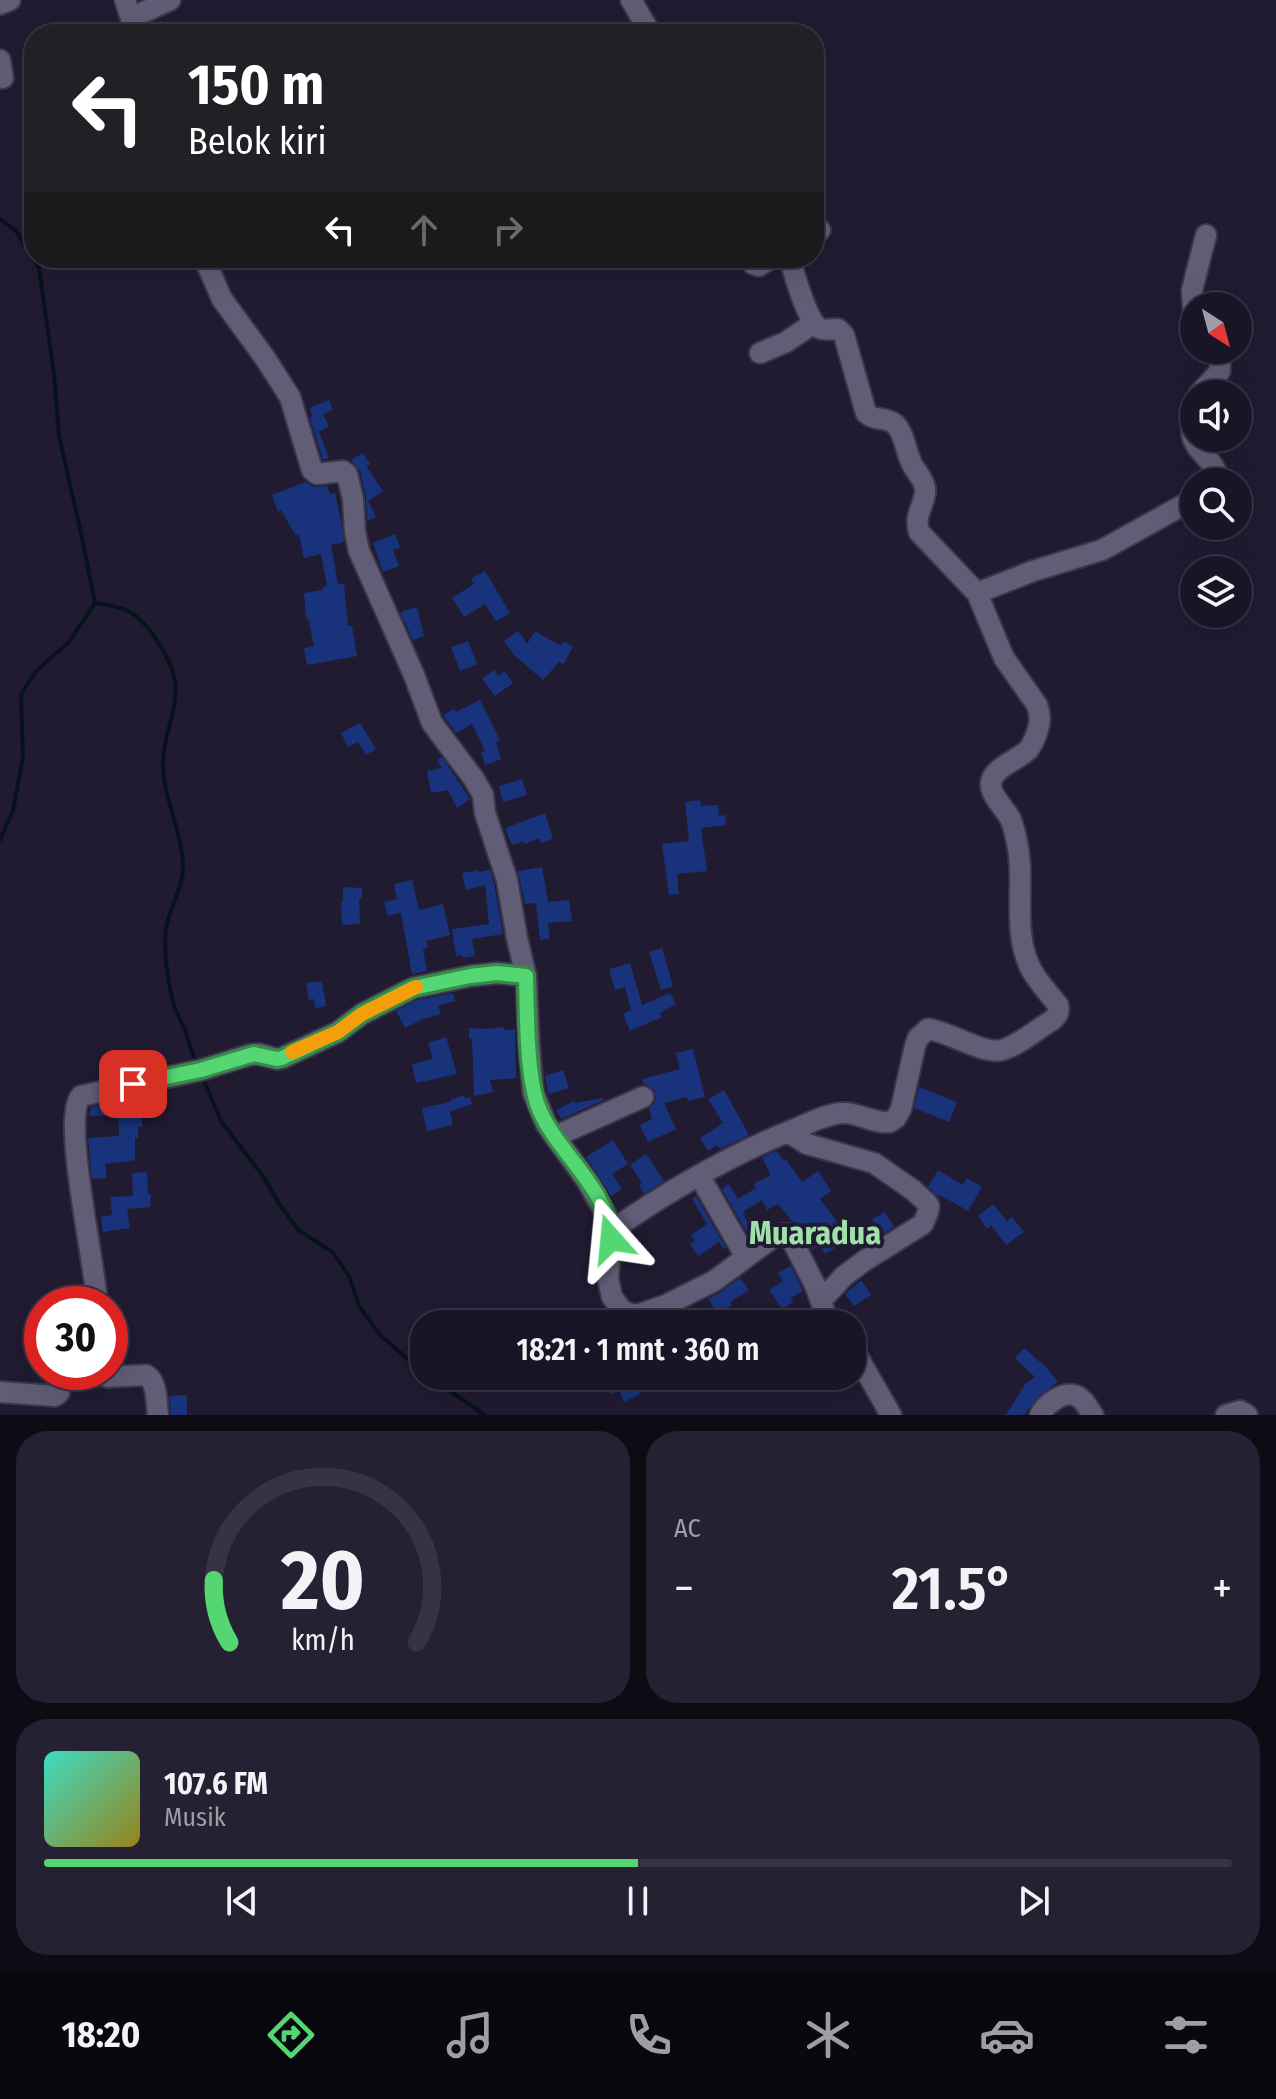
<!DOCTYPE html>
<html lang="id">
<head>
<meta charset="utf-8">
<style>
  :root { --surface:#191426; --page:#262132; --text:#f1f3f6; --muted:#9f9ea7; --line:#373343; --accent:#54d672 }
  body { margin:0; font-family:"Fira Sans Condensed",sans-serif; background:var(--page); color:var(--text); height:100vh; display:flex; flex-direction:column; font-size:30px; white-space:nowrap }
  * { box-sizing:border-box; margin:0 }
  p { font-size:26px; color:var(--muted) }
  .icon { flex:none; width:44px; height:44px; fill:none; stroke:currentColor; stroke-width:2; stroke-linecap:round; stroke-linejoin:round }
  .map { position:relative; height:1415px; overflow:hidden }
  .details { display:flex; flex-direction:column; gap:16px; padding:16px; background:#0e0b15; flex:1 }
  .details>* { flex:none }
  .guide { position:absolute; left:24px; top:24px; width:800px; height:244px; border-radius:32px; box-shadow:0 8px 32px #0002,0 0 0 2px var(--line); background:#202124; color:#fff; overflow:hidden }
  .needle { width:52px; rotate:144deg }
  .tools { position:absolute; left:1180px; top:292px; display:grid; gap:16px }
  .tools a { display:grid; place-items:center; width:72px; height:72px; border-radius:50%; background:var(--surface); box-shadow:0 8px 32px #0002,0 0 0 2px var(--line); font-size:40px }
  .speed { position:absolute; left:24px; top:1286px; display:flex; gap:16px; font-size:40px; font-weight:700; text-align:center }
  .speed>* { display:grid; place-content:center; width:104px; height:104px; border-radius:50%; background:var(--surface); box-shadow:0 8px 32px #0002,0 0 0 2px var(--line); line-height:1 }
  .speed .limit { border:12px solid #d22; background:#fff; color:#111 }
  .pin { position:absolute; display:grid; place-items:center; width:68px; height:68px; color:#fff; margin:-34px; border-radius:16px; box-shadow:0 4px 12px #0006 }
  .me { position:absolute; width:88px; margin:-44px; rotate:342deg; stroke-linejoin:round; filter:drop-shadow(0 0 6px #0008) }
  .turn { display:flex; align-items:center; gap:28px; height:168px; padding:0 32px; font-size:36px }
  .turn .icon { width:104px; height:104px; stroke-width:2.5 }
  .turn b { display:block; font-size:56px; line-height:68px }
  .lanes { display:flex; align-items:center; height:76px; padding:0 32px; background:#0003; justify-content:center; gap:40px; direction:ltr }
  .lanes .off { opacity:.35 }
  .big { font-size:60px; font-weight:600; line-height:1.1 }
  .details .tile { flex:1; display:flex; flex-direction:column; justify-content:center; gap:12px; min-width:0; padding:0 28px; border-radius:32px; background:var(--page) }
  .details .dial { align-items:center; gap:0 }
  .dial svg { height:208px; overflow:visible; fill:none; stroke:var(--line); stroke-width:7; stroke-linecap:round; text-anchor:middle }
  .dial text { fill:var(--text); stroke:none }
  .song { display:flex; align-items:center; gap:24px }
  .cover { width:96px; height:96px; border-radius:12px; background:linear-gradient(135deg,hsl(170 70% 55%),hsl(50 70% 35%)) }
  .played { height:8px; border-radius:4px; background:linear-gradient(90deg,var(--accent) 50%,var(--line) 50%) }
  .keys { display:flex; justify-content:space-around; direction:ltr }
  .heat { display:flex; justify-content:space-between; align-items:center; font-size:44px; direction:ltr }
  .details .tiles { flex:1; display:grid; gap:16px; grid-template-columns:1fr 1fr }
  .tile:last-child { grid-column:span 2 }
  .trip { position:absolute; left:410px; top:1310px; width:456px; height:80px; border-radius:32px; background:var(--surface); box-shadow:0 8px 32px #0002,0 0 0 2px var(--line); font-weight:600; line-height:80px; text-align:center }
  .tab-bar { display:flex; height:128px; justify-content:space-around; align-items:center; background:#0a080f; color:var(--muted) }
  .tab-bar .icon { width:56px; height:56px }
  .tab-bar .selected { color:var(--accent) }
  .tab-bar b { font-size:36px; color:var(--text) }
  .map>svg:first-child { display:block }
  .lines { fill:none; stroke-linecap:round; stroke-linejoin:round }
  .stream { stroke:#06131c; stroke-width:4 }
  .building { fill:#18337c }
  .minor-casing { stroke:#3c384a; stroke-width:24 }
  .path { stroke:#6f6a7e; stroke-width:2; stroke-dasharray:8 4; stroke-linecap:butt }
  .minor { stroke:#625d77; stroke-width:20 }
  .route-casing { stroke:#378b4a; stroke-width:20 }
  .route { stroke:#54d672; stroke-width:14 }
  .slow { stroke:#f59e0b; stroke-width:14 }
  .labels { text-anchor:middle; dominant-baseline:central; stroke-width:8; stroke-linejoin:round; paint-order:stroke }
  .quarter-label { font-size:32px; font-weight:bold; fill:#a0e0a9; stroke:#211b32 }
</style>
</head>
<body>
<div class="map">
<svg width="1276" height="1415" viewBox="0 0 1276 1415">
  <rect width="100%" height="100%" fill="#211b32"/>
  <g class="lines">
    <path class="stream" d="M0,219L16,231L39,268L54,374L59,436L81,533L95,603L69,642L36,671L21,694L23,757L13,811L0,840
      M95,603C107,604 118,606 130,612C147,621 169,656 174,676C181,706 162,735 163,765C164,800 182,832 183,866C184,885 171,905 167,924C162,946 168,987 175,1008C178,1016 182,1023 185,1030C189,1042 192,1053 197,1065
      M202,1076L221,1121L265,1179L278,1202L298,1230L331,1251L336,1257L349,1276L359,1306L380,1335L424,1373
      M428,1376L485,1415"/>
  </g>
  <path class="building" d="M329,400L333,410L323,414L329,426L319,432L329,458L323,460L310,418L313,416L309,408Z
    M363,453L370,464L366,466L383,491L368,501L376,517L367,521L366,496L360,471L351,460Z
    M306,482L314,487L327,486L330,494L335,493L341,520L344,542L331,545L338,584H344L348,626H352L357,656L307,665L304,648L314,646L308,618L306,619L304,593L323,590V587L327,586L321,554L304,558L299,534L296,536L281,510L278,512L272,495Z
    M395,534L400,547L393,550L399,566L383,572L373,543Z
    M485,571L510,613L496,621L485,604L464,617L452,598L474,584L471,579Z
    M417,607L424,636L413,640L400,612Z
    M518,631L527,644L535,631L561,646L563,642L573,646L564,664L559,662L543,680L514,655L504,641Z
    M468,641L477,664L460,671L451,647Z
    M494,670L498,676L504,671L513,683L495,696L482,679Z
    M480,700L500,740L496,742L501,759L485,765L481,752L485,751L472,724L456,733L443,715L454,709L456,712Z
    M360,723L376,749L366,755L358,742L348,747L341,733Z
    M442,757L470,799L457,808L448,790L431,793L427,771L442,768L437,760Z
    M522,779L527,795L503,802L499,786Z
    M700,800L701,806L718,805L719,816L725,815L726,825L701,828L707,871L677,874L679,894L669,895L662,844L689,841L685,802Z
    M545,813L553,839L541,843L539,838L525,844L524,841L512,845L505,828Z
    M542,867L548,902L569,900L572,921L548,923L550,938L540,940L536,903L525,904L518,871Z
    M478,870L479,872L490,870L494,883L503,934L472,939L475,956L463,958L462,955L456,956L452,929L489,924L485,885L466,890L462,873Z
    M412,880L419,910L443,904L450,935L426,941L428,948L423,949L427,971L412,974L401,913L388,916L384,902L397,899L394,884Z
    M343,887L362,888V899H359L360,924L342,925L341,902H343Z
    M662,948L673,986L661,990L649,952Z
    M630,963L642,1005L670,993L676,1004L660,1013L662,1017L630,1031L623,1014L631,1010L625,987L615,990L609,969Z
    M322,981L326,1006L315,1008L314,999L309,1000L306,983Z
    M453,993L455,1001L438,1006L441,1014L423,1019L405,1028L396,1011L417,1000Z
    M504,1027V1030L515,1029L516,1078L490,1080L493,1092L474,1096L472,1039H469V1028L486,1029Z
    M446,1037L457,1074L416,1083L412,1064L433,1059L428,1043Z
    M693,1049L705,1097L688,1101L687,1097L664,1103L676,1129L648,1142L640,1125L652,1119L649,1108L654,1104L656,1098L654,1091L650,1086L643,1084L642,1079L680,1069L676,1053Z
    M563,1070L569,1088L548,1094L545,1076Z
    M919,1087L957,1102L949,1122L914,1108Z
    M724,1090L749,1135L720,1149L717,1145L708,1151L700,1138L723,1123L708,1099Z
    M464,1095L465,1099L470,1097L472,1104L450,1112L453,1125L427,1131L422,1108L451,1102L450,1100Z
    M136,1098V1108H142V1127H138V1138H135V1160L105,1164L107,1178L92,1179L88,1138L119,1136L118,1115L89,1116L91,1107Z
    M604,1098V1100L561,1119L556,1110L574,1101V1103Z
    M613,1140L628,1164L612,1174L622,1189L611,1196L586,1157Z
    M777,1151L784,1161L786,1160L802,1182L818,1171L831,1191L820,1199L838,1223L826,1233L835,1248L825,1254L820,1245L812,1250L803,1234L778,1204L767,1210L762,1200L744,1211L745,1213L743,1214L755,1234L750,1238L722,1189L729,1184L738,1199L756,1188L753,1184L771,1175L762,1157Z
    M646,1154L664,1181L644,1194L639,1185L642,1183L630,1165Z
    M938,1170L963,1185L967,1178L982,1187L968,1211L940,1195L939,1197L928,1187Z
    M147,1172L148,1194H151L150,1207L127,1209L130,1228L103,1232L101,1217L112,1215L110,1197L133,1196L132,1173Z
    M696,1196L726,1248L724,1249L719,1242L698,1256L690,1244L695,1241L691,1235L707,1224L692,1199Z
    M993,1204L1007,1221L1012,1217L1024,1232L1006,1245L991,1225L987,1229L978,1216Z
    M885,1212L894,1227L874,1240L868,1229L875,1224L872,1219Z
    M791,1266L803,1291L791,1298L793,1302L782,1309L769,1290L783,1281L778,1273Z
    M740,1278L749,1290L730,1302L732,1305L718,1314L708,1299L722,1291Z
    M861,1280L871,1295L854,1306L845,1294Z
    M1024,1348L1047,1368L1058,1382L1037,1398L1024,1415H1006L1025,1384L1035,1377L1015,1358Z
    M603,1376H631L640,1394L624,1402L619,1390L612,1394Z
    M187,1395V1415H171L169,1396Z"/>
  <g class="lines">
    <defs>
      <path id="minor" d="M125,0L136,34
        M631,0L651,34
        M0,4L10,0
        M131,18L170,0
        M0,60L3,78
        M814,233L820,230
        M204,258L222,299L265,358L290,397L312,470L317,474L343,471L347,474L353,499L355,532L359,551L414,675L432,723L474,779L483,795L485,813L507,880L517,938L526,976L529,1042L533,1092L546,1124L587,1181L608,1218L611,1239L608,1279L612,1297L622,1310L632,1315L640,1314L666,1305L714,1281L771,1239L783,1234H786L793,1242L815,1285L829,1324
        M750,258L753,264L759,266L771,258
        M1194,320L1192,290L1206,235
        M760,353L786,342L814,323
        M1199,394L1220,371V361L1211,350
        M1194,407C1193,415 1191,426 1192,435C1195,452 1214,459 1217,476L1213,482
        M977,593L1033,571L1102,550L1194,499
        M788,1132L807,1144L874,1163L913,1190L926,1202L929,1206L928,1212L923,1224L864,1261L844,1276L821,1301
        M556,1136L643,1097
        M699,1175L746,1257
        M611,1231C668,1191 730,1155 795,1129C810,1123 826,1114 842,1113C858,1112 873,1124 890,1122L896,1118L901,1109L915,1046L918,1038L928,1029C950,1032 984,1055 1002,1050C1019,1045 1036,1030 1051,1021C1057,1016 1060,1013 1058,1005C1049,994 1039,983 1032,971C1010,931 1027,880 1016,838C1015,832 1013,826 1011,820C1006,809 989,795 991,782C994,767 1018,760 1028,750C1033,744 1036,736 1038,729C1041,720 1040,713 1037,705L1004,658L977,593L919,532C913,513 927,504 925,488C924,480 917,473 913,466C906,454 905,434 895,424C887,417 874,421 866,413L844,335L838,329C833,329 824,331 819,328C808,323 793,271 790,258
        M97,1304C96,1266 61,1118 81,1096L201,1070L249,1055L259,1054L277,1059L282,1058L338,1032L362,1014L413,988L470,976L497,973L526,976
        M852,1351L859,1359L891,1415
        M97,1372L108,1377L146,1375C158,1382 156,1402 158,1415
        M679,1376L691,1380
        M0,1392L55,1396L59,1393L62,1377H72L77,1372
        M1040,1415C1045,1405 1061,1392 1074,1395C1083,1397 1088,1408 1093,1415
        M1226,1415L1240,1411L1247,1415"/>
    </defs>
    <use href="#minor" class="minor-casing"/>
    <path class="path" d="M783,1324L806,1310"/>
    <use href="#minor" class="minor"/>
  </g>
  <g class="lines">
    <defs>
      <path id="route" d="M133,1084L201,1070L254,1054L277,1059L282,1058L338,1032L362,1014L413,988L470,976L497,973L526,976C527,1012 526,1080 540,1111C558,1153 610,1191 611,1239"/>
    </defs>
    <use href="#route" class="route-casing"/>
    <use href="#route" class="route"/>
    <path class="slow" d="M292,1052L338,1032L362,1014L416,987"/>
  </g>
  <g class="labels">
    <g class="quarter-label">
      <text x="815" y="1233">Muaradua</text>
    </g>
  </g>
</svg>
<div class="tools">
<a><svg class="needle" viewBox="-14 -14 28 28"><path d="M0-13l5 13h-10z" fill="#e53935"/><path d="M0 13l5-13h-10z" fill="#9f9ea7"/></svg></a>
<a><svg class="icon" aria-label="sound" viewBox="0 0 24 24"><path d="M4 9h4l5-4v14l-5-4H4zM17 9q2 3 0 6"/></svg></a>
<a><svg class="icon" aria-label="search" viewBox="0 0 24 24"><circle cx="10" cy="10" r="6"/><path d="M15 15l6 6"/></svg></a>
<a><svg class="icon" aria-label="layers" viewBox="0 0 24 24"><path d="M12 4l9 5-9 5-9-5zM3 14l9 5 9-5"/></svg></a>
</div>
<div class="speed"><div class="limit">30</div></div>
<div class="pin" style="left:133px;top:1084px;background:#d93025"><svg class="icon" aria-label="arrive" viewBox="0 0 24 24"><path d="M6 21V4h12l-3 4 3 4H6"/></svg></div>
<svg class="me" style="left:611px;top:1239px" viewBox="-20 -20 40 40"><path d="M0-17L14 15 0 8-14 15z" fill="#54d672" stroke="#fff" stroke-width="4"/></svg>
<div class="trip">18:21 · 1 mnt · 360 m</div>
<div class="guide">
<div class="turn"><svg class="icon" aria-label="left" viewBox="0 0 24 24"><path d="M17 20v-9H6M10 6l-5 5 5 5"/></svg><div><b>150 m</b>Belok kiri</div></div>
<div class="lanes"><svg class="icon" aria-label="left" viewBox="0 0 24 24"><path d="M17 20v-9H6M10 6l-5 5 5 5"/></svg><svg class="icon off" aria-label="ahead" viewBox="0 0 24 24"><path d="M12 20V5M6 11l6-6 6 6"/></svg><svg class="icon off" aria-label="right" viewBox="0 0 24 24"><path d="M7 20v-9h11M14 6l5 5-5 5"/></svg></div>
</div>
</div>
<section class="details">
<div class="tiles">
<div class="tile dial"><svg viewBox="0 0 100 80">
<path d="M14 69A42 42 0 1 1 86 69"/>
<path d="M14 69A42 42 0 0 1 8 45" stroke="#54d672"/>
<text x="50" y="56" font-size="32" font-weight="700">20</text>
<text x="50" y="72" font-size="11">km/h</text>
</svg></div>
<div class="tile"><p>AC</p>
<div class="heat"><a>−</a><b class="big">21.5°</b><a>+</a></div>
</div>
<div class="tile">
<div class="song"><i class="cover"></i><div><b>107.6 FM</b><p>Musik</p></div></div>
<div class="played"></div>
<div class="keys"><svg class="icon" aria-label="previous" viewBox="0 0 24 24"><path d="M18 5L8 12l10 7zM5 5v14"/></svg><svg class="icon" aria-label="pause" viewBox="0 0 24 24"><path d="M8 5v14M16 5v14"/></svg><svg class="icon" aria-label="next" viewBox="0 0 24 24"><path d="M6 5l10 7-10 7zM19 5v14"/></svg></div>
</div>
</div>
</section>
<nav class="tab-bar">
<b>18:20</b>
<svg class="icon selected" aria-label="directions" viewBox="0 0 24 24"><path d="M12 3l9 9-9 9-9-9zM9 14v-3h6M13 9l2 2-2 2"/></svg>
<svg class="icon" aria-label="music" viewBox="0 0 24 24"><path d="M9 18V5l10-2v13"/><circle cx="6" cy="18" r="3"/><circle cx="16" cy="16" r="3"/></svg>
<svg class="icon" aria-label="phone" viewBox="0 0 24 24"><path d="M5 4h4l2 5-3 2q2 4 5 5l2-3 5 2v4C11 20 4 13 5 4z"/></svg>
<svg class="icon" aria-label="climate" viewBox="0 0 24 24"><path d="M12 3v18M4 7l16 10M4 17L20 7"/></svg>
<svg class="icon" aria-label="car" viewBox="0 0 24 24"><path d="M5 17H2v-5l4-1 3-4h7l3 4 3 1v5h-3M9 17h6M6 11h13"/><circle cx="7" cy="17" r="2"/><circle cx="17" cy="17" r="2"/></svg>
<svg class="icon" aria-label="filters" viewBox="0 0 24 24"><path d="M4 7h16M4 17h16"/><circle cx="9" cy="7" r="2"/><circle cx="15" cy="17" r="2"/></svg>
</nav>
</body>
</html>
